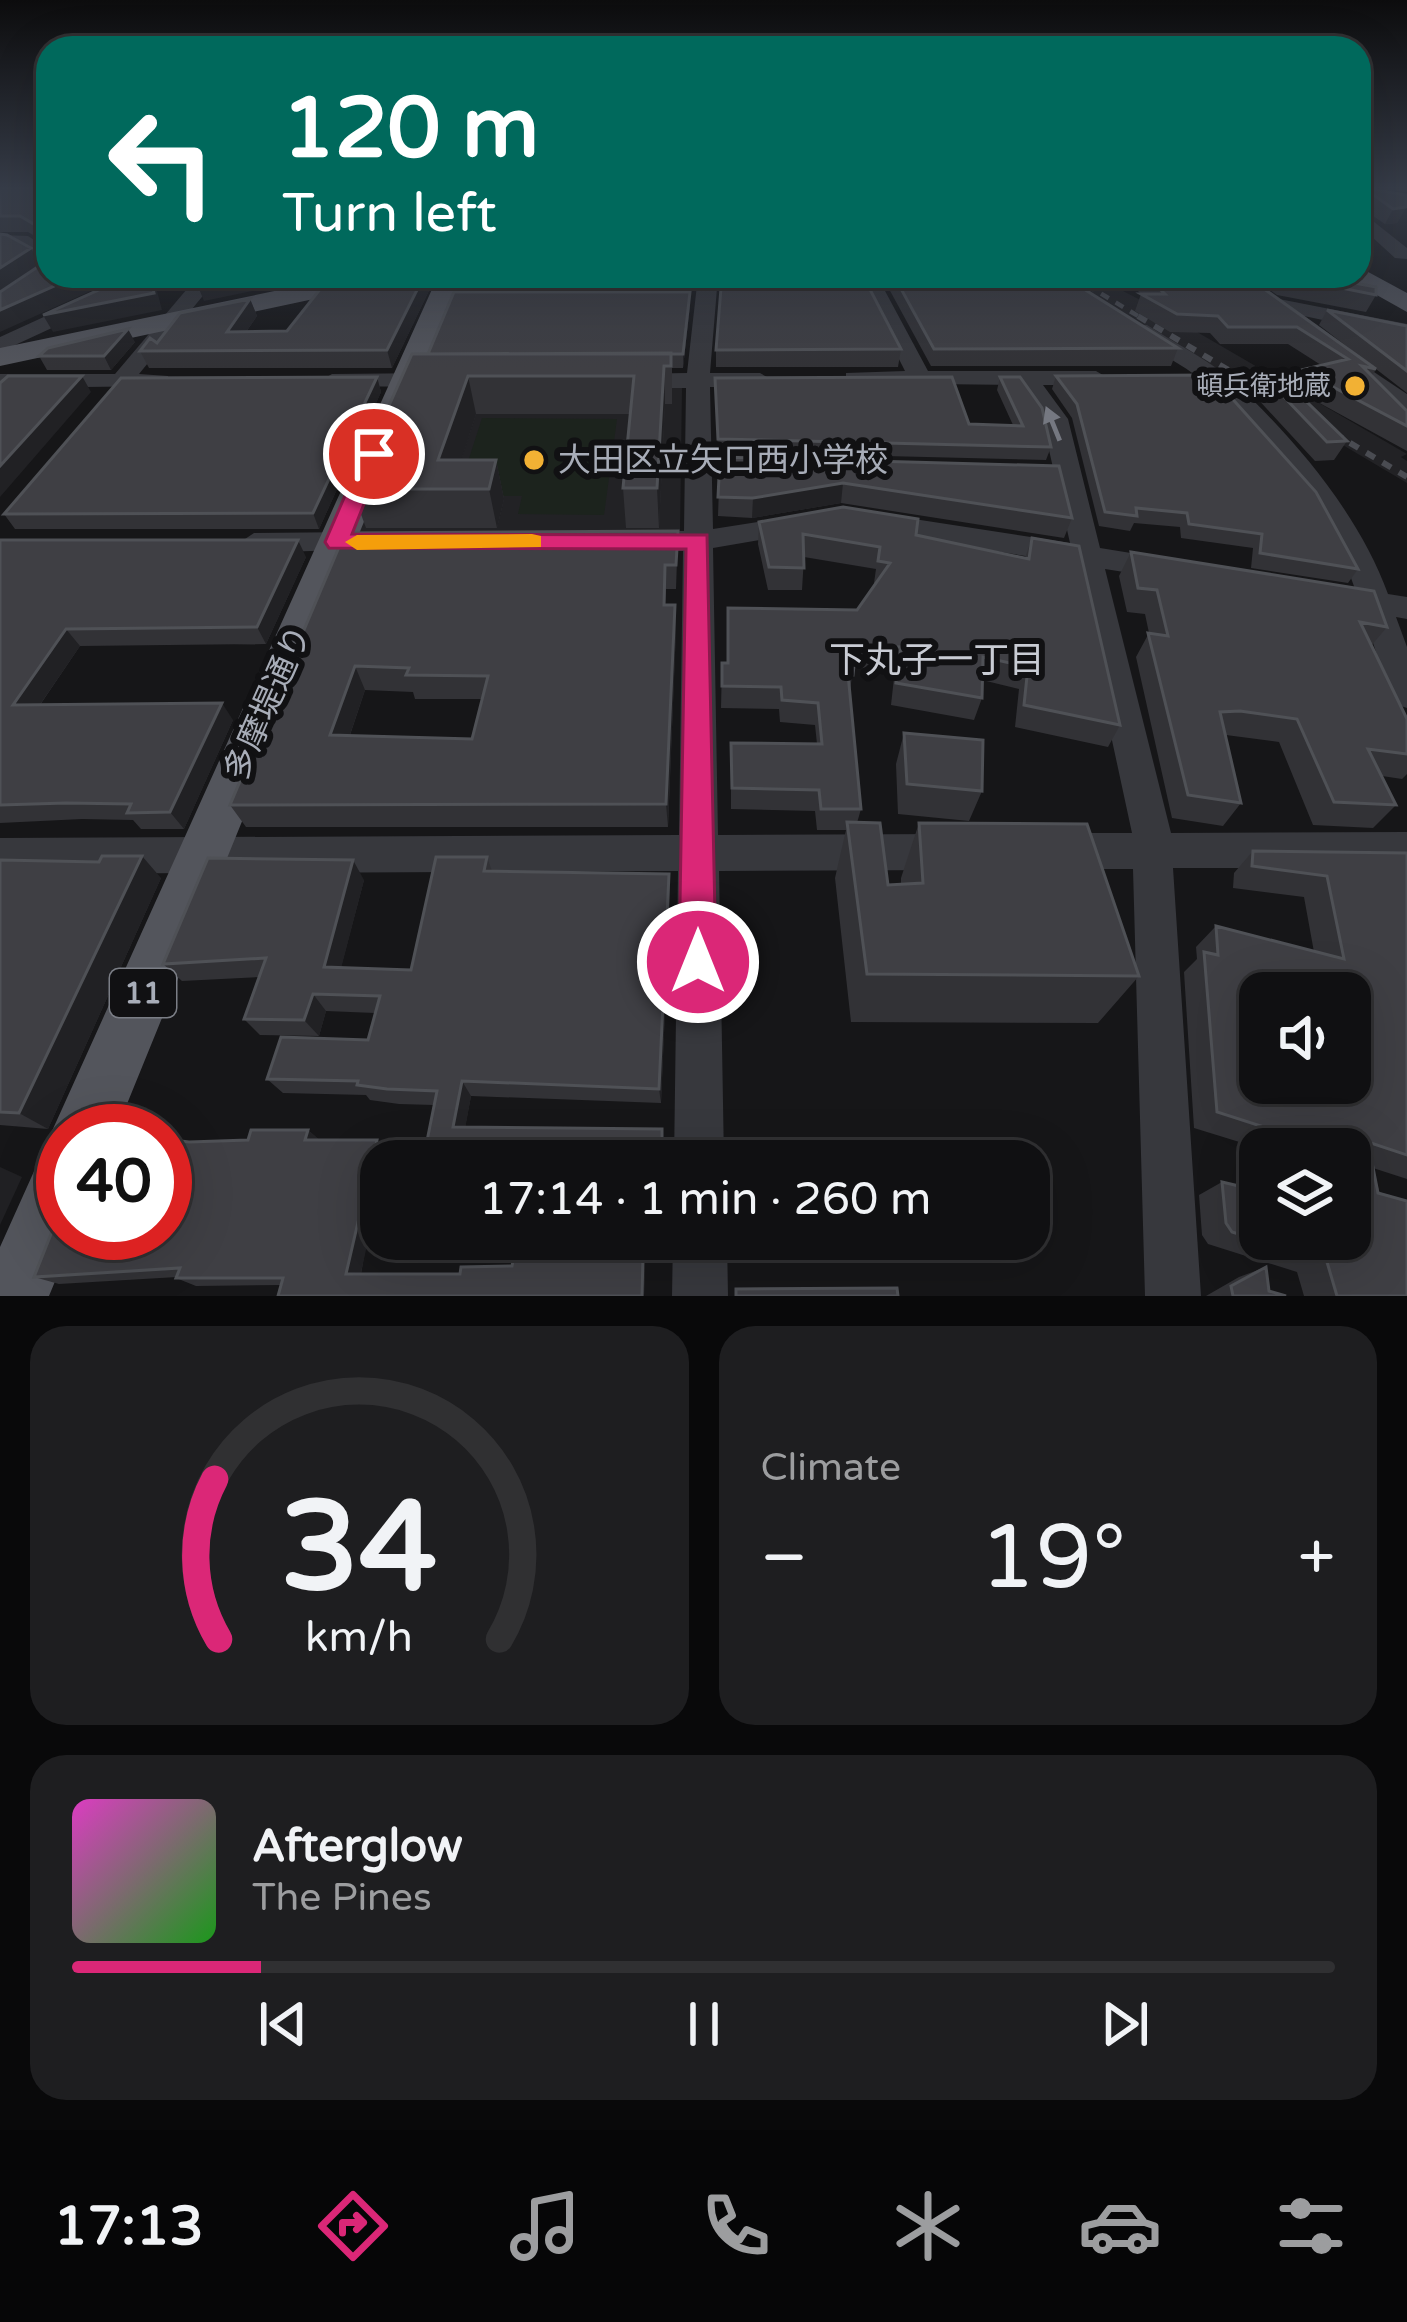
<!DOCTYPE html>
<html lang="en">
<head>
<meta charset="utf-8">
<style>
  :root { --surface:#101012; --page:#1e1e20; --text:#f1f3f6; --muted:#9c9d9f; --line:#303032; --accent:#db2777 }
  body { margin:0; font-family:"Varela Round","Noto Sans JP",sans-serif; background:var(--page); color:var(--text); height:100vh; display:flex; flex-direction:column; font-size:45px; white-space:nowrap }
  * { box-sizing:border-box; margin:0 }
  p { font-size:39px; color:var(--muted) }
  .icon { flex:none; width:66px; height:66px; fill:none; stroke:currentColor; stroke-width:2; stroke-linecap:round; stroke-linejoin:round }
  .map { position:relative; height:1296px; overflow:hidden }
  .panel { display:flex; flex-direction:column; gap:30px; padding:30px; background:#09090a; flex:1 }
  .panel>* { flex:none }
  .hud { position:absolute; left:36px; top:36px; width:1335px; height:252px; border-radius:36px; box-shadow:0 12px 48px #0002,0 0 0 3px var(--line); background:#00695c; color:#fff; overflow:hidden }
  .buttons { position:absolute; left:1239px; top:972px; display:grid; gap:24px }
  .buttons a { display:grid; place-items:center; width:132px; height:132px; border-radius:24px; background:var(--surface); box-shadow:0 12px 48px #0002,0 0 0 3px var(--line); font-size:60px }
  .speed { position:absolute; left:36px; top:1104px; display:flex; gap:24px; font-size:60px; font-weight:700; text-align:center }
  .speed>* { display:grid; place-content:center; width:156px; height:156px; border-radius:50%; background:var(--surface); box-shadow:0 12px 48px #0002,0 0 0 3px var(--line); line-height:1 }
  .speed .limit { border:18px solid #d22; background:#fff; color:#111 }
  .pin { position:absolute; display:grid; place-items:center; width:102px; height:102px; color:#fff; margin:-51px; border:6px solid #fff; border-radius:50%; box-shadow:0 3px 12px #0007 }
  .me { position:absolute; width:132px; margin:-66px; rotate:0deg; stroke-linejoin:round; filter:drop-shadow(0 0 9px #0008) }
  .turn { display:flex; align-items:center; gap:42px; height:252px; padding:0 48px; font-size:54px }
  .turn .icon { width:156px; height:156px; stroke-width:2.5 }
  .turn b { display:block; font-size:84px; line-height:102px }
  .big { font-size:90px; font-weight:600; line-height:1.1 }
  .panel .card { flex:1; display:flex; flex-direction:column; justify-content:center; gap:18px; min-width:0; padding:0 42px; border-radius:36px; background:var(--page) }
  .panel .dial { align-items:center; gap:0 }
  .dial svg { height:312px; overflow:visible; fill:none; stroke:var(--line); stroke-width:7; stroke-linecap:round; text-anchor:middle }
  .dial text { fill:var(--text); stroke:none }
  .song { display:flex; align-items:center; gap:36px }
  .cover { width:144px; height:144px; border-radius:18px; background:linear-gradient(135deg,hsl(310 70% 55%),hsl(120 70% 35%)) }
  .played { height:12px; border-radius:6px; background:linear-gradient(90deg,var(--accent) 15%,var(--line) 15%) }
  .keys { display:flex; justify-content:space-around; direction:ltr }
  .heat { display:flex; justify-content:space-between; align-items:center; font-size:66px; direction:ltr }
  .panel .tiles { flex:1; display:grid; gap:30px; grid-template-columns:1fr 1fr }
  .card:last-child { grid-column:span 2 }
  .trip { position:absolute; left:360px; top:1140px; width:690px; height:120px; border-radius:36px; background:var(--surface); box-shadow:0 12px 48px #0002,0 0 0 3px var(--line); font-weight:600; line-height:120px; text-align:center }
  .tab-bar { display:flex; height:192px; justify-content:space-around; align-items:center; background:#060607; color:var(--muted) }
  .tab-bar .icon { width:84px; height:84px }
  .tab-bar .active { color:var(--accent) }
  .tab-bar b { font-size:54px; color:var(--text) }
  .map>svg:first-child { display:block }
  .built { fill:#222225 }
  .green { fill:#1c231d }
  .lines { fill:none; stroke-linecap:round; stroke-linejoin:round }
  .minor { fill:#37383d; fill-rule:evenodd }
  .major { fill:#53555c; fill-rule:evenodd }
  .rail-far1 { stroke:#4a4c52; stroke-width:4.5; stroke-dasharray:9 8; stroke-linecap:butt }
  .rail { stroke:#4a4c52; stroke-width:6; stroke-dasharray:10 9; stroke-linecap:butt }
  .wall { fill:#323236; fill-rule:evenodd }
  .shaded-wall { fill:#212124 }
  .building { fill:#3f3f44; stroke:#4f5156; stroke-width:3; fill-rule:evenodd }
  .oneway { fill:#757881 }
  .route { fill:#db2777; stroke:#8e194d; stroke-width:3 }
  .slow { fill:#f59e0b }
  .poi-dot { fill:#f2b134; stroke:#111113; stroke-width:4.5 }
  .labels { text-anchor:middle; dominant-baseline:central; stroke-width:12; stroke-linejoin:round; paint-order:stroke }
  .far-poi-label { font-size:27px; fill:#a8adb8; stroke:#111113; text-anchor:end }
  .shield { fill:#111113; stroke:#7b7e86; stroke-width:3 }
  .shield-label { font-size:30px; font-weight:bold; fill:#a8adb8 }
  .poi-label { font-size:33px; fill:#a8adb8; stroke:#111113; text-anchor:start }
  .street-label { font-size:33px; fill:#a8adb8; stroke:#111113 }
  .neighbourhood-label { font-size:36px; fill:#c9ccd4; stroke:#111113 }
</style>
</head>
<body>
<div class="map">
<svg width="1407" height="1296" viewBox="0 0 1407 1296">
  <rect width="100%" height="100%" fill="#161618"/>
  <path class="built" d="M1057,276H1094L1154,307L1407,454L1401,457L1407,461V483Z
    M418,387L682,388L680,533L356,534Z"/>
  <path class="green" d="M482,418L617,419L604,515L518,514L522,496H457Z"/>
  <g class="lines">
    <path class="minor" d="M1359,210L1407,248V259L1395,258L1359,225Z
      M0,235L28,236L48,249V263L17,246L0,247Z
      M157,276H190L108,302L0,352V337L94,294Z
      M198,276H219L139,374L168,376V386L0,388V374H115Z
      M698,276H718L710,373H760L772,380L760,387H710L713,529L801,515L815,524L801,533L713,548L718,835L952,834L966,839L972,852L966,865L952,870L719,871L724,1161H674L678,871L0,874V838L679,835L683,551H632L617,541L632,531H684L686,388H626L614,381L626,374L687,373Z
      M857,276H877L928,371H1096L1108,378L1096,385H1043L1068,419L1100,548L1168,559L1183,569L1168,579L1105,569L1171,833L1407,832V868H1173L1201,1296H1145L1133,869H1052L1038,864L1032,851L1038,838L1052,833H1132L1074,564L875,531L861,522L875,513L1070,543L1042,419L1019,385L846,383V373L905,371Z
      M1264,296L1407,324V338L1257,306L1254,302Z
      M1131,325H1147C1175,343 1209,360 1234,382C1295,439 1359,514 1388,594L1407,597V619L1396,617L1407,647V708L1395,704L1390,695L1363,612L1326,605L1321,597L1337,586L1355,589C1330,515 1272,445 1216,392C1192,369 1159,353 1131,335Z
      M1346,364H1362L1407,394V412L1346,374Z
      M332,374L436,373L448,380L436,387L324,386L320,381Z
      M358,532L373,542L368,549L254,553L239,543L254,533Z
      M673,1239H727L728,1296H672Z"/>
    <path class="major" d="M1359,267L1407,293V312L1350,280L1347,276H1359Z
      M347,276H397L384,284L0,366V348Z
      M438,276H464L116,1131H63V1233H75L49,1296H0V1247L40,1158L60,1149L52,1131L62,1109Z"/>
    <path class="rail-far1" d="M1072,276L1143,319"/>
    <path class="rail" d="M1138,316L1407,477"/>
  </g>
  <path class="wall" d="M0,187H48L45,242L28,232H0Z
    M1359,187L1406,207L1397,223L1385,224L1364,210L1359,221Z
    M1367,187H1407V192Z
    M360,276H436L392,368H149L140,351L250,299L257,316L246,332L287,331Z
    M464,276H694L693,284H466Z
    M882,276H1063L1178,348L1171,366H931Z
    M1123,276H1246L1376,369L1372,376L1407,411V451L1294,389L1347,441L1334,460L1315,461L1255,396L1265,377L1292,387L1301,370L1321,365L1288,344H1220L1210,333L1170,332L1135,311L1141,294Z
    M1250,276H1342L1335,279L1376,295L1366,312L1277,295Z
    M690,305L683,368H672V404H665L659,528H626L623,488L630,414H476L461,460H496L504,499L497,528H366L352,489L428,354Z
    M1327,310L1407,326V393L1319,325Z
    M135,342L111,370H47L39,356Z
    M901,349L898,367H716V350Z
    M1056,376L1358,569L1348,583L1251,568L1253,548L1181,538L1180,527L1134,523L1130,531L1099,526L1072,418L1052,389Z
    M377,377L381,392L319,529H15L4,514Z
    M1000,377L1051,447L1046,460L718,452L715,390L969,424L1013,425L997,390Z
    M720,457L1072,518L1064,538L841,503L752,518L718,516Z
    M759,522L916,535L1025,558L1032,538L1120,725L1108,747L1015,727L1019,689L982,680V698L974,720L891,705L895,669L853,668L850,691L861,809L857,823L888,885L901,884V878L919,823L1139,976L1098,1023L851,1022L835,878L846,830H817L815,811L731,809V743L817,744L815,725L780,722L779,709L721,708L722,663H727L728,608L857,610L876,584L874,583L876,569L804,557L802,590H768L758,544Z
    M678,531L676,589H666L665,605H675L676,629L668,827H246L230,805L345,533ZM365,690L413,692L415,699H482L472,739L350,735Z
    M0,540L306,557L266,644L80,646L40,705L233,720L184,829H141L133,820L82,819L0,823Z
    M1131,552L1387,627L1371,646L1407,719V774L1402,779L1382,776L1396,805L1373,828L1313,825L1279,742L1226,735L1241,803L1223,826L1172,818L1136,657L1149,633L1145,614L1127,612L1119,576Z
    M904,733L982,791L969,821L898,814L896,764Z
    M1253,851L1407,853V1179L1373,1168L1407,1296H1304L1297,1272L1208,1244L1202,1235L1199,1195L1222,1182L1260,1239L1350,1149H1262L1194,1128L1184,972L1197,959L1196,947L1216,926L1314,952L1304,897L1233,888L1234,873Z
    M487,857L492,871L669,874L670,893L661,1103L471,1096L465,1127L662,1129L664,1161H423L434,1105L399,1104L370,1100L366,1095L283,1093L267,1079L368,1040L375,1013L326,1011L319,1036L260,1035L244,1019L259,977L182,981L163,964L364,880L341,967L411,970Z
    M0,860L161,878L48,1129L0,1125Z
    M308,1130L319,1140H377L388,1151L386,1161H381L361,1274H460L512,1266L643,1256L645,1264L644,1296H278L281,1285L196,1286L176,1278L177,1277L59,1284L34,1277L189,1142L248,1140Z
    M1266,1267L1269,1291L1286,1296H1206L1239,1277Z"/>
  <path class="shaded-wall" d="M1406,207L1397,223L1385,224L1393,209Z
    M31,248L40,264L0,291V268Z
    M77,276H150L157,291L162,310L53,332L43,315L150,276L93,290L0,332V310Z
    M238,276H325L204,301L197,284Z
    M424,276H436L392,368L387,350Z
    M690,292V305L683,368V354Z
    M250,299L257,316L234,349L227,332Z
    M128,329L135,342L111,370L104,356Z
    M664,366L665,404L659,528L657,488Z
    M82,376L91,392L0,497V466Z
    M468,376L476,414L452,489L438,460Z
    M377,377L381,392L319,529L313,513Z
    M496,460L504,499L497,528L489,489Z
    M843,483L841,503L752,518L753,498Z
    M298,540L306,557L266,644L257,627Z
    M675,605L676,629L668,827L666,804Z
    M66,629L80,646L28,722L13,705Z
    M355,666L365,690L342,758L330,735Z
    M222,703L233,720L184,829L170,812Z
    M142,856L161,878L48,1129L19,1113Z
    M353,860L364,880L337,984L324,967Z
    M669,874L670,893L661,1103L659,1089Z
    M313,994L326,1011L319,1036L304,1020Z
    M462,1081L471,1096L463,1140L453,1127Z
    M308,1130L321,1141L305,1140Z
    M377,1140L388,1151L386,1161H381V1183L359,1281L346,1274Z
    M0,1167L22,1177L0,1225Z
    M643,1256L645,1264L644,1296H642Z"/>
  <path class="building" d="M0,187H48V257L42,229L20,216H0Z
    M1359,187L1406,195V207L1393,209L1367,190L1364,212H1359Z
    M0,234L7,235L31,248L0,268Z
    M48,260V276H77L0,310V292Z
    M143,276H150L154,293L43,315L101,289Z
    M204,276H238L197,284Z
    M360,276H424L387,350L140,351L150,338L157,343L180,313L250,299L227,332L287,331L325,283Z
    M722,276H863L901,349L716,350Z
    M894,276H1063L1178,348L934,349Z
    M1146,276H1246L1376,369L1362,366L1407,411V426L1301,370L1348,359L1297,327H1228L1218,316L1177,314L1141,294H1165Z
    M1282,276H1317L1376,287V295Z
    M454,292H690L683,354H428Z
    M1327,310L1407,326V371Z
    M128,329L104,356H39L48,348Z
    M671,353V366H664L657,488H623L634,376H468L438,460H496L489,489H352L412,354Z
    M1278,374L1347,441L1327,442L1265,377Z
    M1211,375L1316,492L1358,569L1260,553L1262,534L1189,524L1187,513L1136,508L1137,516L1105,512L1077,404L1056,376Z
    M8,376H82L0,466V383Z
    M377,377L313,513L4,514L121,378Z
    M952,377L969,424L1023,426L1000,377H1020L1042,408L1051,447L718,439L715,378Z
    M720,457L1059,466L1072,518L843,483L753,498L718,497Z
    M843,507L918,519L916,535L1029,559L1032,538L1079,546L1120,725L1024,705L1028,667L983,657L982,698L896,683L901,647L856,646L853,675L848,674L861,809H821L819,790L732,788L731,743L822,744L818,703L782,700L781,687L722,686V663H728V608L857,610L890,563L878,561L880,547L803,534L804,568L769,567L759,522Z
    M678,531L676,565H665L664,605H675L666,804L230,805L345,533ZM355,666L409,668L406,675L488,676L472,739L330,735Z
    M0,540H298L257,627L66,629L13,705L222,703L170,812L127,813L131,804L66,803L0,805Z
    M1131,552L1374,591L1387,627L1360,622L1407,719V754L1368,749L1396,805L1334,802L1297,719L1240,711L1220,712L1241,803L1188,795L1148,633L1168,636L1157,590L1138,588Z
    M904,733L983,740L982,791L907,784Z
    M847,822L880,823L888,885L923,883L919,823L1087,824L1139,976L867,974Z
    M1253,851L1407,853V1155L1368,1142L1378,1193L1407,1201V1296H1337L1327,1262L1232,1232L1226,1223L1222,1182L1260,1191V1239H1350V1149H1293L1292,1136L1217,1112L1204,952L1218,955L1216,926L1344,959L1327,876L1252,866ZM1260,993H1350V1083H1260Z
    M102,856H142L19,1113L0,1112V860L99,862Z
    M436,857H487L484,871L669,874L659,1089L462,1081L453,1127L662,1129V1161H423L437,1091L387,1089L357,1085L358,1081L267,1079L281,1037L368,1040L380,996L313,994L304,1020L244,1019L266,958L163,964L208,858L353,860L324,967L411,970Z
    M251,1130H308L305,1140H377L346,1274H460L461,1267L512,1266L513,1261L643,1256L642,1296H278L283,1278H176L180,1268L34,1277L63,1204V1233H165V1139L189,1142L248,1140Z
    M1266,1267L1269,1291L1286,1296H1233L1231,1286Z
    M897,1288L898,1296H736V1289Z"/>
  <defs><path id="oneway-solid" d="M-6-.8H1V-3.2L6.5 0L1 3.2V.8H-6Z" transform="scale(3)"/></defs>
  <use class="oneway" href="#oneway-solid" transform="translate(1053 424) rotate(-112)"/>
  <linearGradient id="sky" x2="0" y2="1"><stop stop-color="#0c0c0d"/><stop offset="0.51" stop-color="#363c48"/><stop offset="1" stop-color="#363c48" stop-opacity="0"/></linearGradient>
  <rect width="1407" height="368" fill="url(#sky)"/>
  <path class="route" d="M374,447L384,454L352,534L707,535L716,962L710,974L698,979L685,974L679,962L686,549L329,548L325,542L363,454Z"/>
  <path class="slow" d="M532,534L541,536V547L357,550L345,542L357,535Z"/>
  <g class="poi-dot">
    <circle cx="1355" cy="386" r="12"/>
    <circle cx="534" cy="460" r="12"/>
  </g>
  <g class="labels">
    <g class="far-poi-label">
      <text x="1331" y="386">頓兵衛地蔵</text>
    </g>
    <rect class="shield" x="110" y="969" width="66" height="48" rx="9"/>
    <g class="shield-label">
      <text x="143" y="993">11</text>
    </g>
    <g class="poi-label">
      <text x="558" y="460">大田区立矢口西小学校</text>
    </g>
    <g class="street-label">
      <text transform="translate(268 703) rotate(-66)">多摩堤通り</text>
    </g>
    <g class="neighbourhood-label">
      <text x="937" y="660">下丸子一丁目</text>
    </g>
  </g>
</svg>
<div class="buttons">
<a><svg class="icon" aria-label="sound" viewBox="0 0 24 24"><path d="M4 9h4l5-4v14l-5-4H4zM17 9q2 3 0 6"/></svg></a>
<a><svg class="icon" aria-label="layers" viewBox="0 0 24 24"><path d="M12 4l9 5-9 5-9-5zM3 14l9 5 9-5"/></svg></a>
</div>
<div class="speed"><div class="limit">40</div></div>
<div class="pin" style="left:374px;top:454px;background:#d93025"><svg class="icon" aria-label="arrive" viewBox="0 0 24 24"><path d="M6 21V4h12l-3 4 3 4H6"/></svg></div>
<svg class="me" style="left:698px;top:962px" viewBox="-20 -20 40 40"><circle r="17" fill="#db2777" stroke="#fff" stroke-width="3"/><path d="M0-11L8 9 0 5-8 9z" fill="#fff"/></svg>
<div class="trip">17:14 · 1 min · 260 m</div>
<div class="hud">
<div class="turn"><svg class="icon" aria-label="left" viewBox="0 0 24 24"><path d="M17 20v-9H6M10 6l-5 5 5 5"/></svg><div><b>120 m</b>Turn left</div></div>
</div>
</div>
<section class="panel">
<div class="tiles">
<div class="card dial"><svg viewBox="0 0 100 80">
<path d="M14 69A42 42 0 1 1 86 69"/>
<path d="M14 69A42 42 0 0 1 13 28" stroke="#db2777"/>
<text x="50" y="56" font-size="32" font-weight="700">34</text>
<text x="50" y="72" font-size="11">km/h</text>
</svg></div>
<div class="card"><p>Climate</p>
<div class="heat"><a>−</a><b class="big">19°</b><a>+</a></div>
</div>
<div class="card">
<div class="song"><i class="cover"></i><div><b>Afterglow</b><p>The Pines</p></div></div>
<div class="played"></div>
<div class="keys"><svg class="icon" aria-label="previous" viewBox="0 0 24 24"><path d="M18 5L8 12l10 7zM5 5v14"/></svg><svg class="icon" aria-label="pause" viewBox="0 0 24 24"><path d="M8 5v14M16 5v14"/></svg><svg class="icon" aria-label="next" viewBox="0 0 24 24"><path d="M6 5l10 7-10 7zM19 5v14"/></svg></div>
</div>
</div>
</section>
<nav class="tab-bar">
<b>17:13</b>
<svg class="icon active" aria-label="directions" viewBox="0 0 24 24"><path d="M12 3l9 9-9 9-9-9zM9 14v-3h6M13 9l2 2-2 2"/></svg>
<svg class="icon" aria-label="music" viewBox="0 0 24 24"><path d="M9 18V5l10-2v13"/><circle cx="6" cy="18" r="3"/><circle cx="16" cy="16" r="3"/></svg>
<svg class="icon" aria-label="phone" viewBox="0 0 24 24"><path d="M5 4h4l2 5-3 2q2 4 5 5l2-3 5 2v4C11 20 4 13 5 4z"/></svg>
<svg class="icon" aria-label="climate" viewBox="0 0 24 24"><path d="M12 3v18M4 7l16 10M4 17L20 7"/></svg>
<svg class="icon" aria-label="car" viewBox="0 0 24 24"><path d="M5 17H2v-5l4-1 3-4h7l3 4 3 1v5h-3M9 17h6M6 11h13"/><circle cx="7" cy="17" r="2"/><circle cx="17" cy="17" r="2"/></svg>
<svg class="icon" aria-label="filters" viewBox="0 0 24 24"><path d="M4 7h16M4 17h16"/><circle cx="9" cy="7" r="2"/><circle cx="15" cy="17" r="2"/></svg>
</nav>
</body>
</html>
